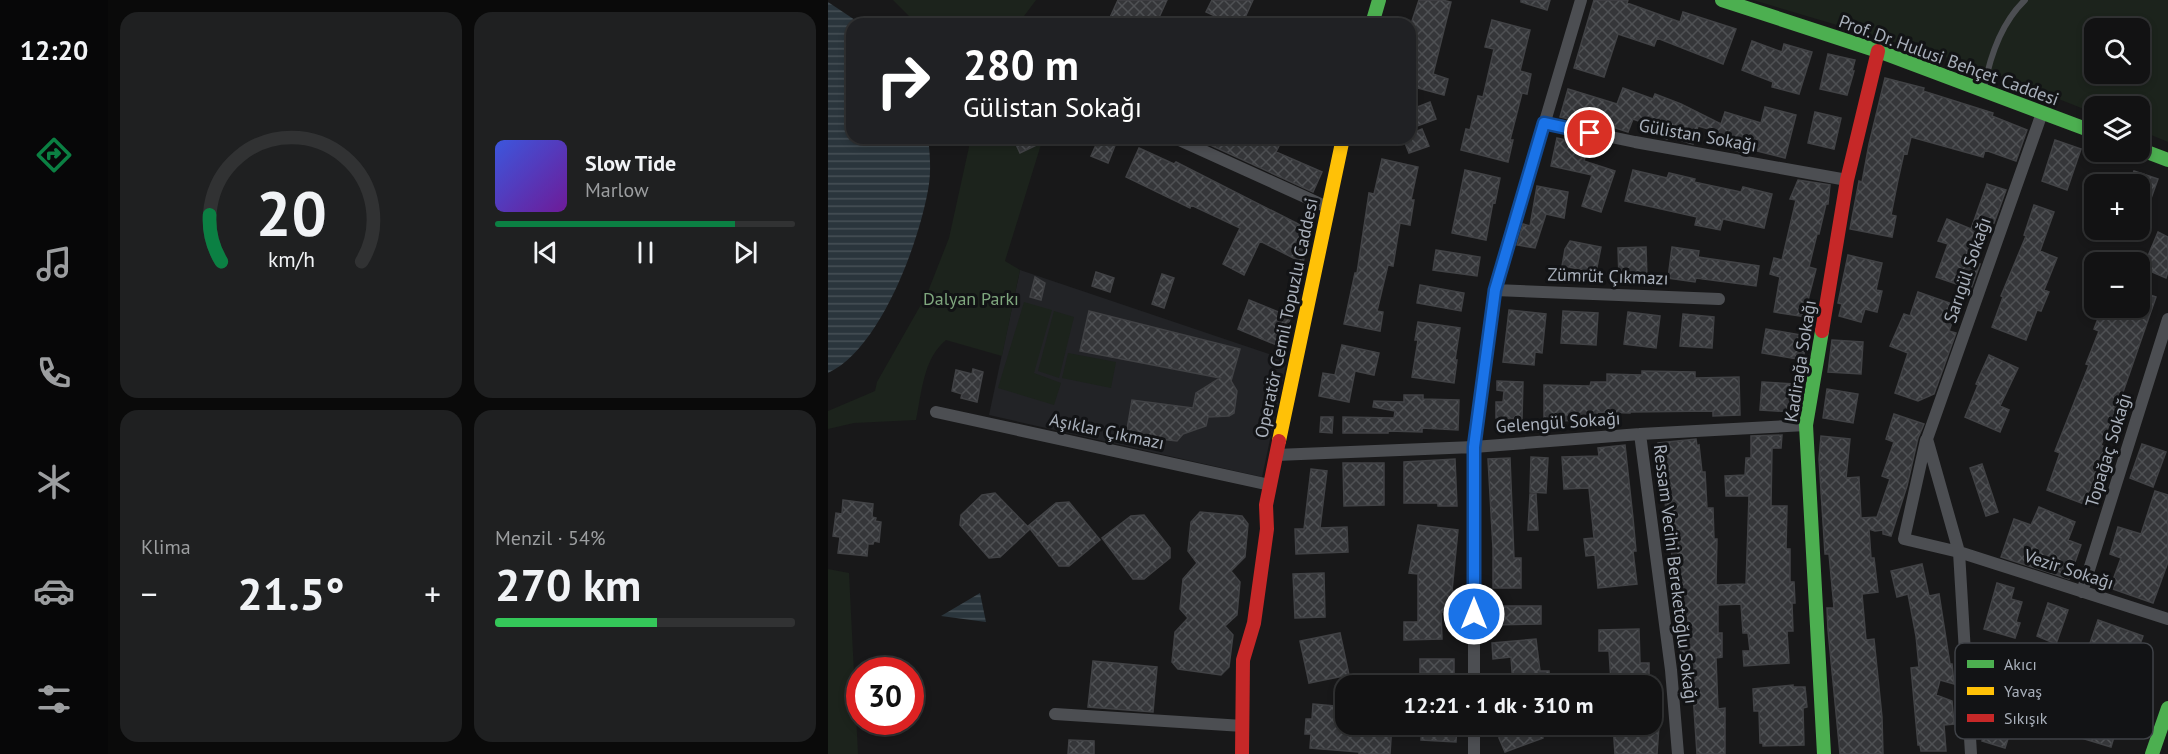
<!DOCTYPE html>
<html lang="tr">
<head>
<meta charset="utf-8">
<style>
  :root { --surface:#121213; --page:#1f2021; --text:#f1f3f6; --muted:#9c9ea0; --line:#313233; --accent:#0b8043 }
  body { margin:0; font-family:"PT Sans",sans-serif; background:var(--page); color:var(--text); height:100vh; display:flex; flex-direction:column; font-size:22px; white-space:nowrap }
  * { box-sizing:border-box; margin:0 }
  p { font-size:20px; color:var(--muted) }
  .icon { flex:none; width:33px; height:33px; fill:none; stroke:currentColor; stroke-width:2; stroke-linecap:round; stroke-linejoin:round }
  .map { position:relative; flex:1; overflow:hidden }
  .side { display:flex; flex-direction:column; gap:12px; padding:12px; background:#0a0a0a; width:720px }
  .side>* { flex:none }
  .top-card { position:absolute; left:18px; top:18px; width:570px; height:126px; border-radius:18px; box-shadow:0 3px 9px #0003,0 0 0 2px var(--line); background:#202124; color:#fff; overflow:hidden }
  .tools { position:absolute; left:1256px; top:18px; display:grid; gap:12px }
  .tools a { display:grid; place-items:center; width:66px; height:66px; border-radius:12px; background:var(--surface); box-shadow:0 3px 9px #0003,0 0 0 2px var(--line); font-size:30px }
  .speed { position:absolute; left:18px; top:657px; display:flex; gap:12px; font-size:30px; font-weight:700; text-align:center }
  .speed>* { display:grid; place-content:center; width:78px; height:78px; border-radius:50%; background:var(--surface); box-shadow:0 3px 9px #0003,0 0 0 2px var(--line); line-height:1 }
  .speed .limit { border:9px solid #d22; background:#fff; color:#111 }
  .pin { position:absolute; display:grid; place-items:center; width:51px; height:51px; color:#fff; margin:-26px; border:3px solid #fff; border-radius:50%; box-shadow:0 2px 6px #0007 }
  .me { position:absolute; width:66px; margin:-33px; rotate:0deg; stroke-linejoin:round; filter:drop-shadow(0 0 4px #0008) }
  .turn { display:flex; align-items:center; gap:21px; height:126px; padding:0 18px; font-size:27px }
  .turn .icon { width:78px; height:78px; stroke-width:2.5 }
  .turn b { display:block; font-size:42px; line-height:51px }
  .big { font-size:45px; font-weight:700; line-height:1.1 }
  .side .card { flex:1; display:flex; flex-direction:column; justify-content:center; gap:9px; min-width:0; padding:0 21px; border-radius:18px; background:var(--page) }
  .side .dial { align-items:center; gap:0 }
  .dial svg { height:156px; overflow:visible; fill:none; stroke:var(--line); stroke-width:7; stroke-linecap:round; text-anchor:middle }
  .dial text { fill:var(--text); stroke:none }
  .song { display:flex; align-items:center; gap:18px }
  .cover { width:72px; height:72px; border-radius:9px; background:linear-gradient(135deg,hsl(230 70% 55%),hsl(280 70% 35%)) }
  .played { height:6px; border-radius:3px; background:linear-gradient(90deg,var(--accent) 80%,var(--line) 80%) }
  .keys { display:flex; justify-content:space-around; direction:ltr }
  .heat { display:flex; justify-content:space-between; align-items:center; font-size:33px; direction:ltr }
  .charge { height:9px; border-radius:4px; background:linear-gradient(90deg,#34c759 54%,var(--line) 0) }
  .side .tiles { flex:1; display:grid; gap:12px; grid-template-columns:repeat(2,1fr) }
  .trip { position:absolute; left:507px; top:675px; width:327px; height:60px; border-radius:18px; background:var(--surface); box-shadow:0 3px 9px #0003,0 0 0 2px var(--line); font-weight:700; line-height:60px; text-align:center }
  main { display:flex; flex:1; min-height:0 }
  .menu { display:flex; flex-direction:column; width:108px; justify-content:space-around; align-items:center; background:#070708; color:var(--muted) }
  .menu .icon { width:42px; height:42px }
  .menu .current { color:var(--accent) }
  .menu b { font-size:27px; color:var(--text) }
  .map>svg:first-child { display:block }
  .built { fill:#222326 }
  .green { fill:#1c231c; fill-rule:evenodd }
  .water { fill:url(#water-rules) }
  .building { fill:url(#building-cross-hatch); stroke:#414245; stroke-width:1.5 }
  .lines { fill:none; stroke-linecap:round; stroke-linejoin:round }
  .lane { stroke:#4c4e52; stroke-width:6 }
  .street { stroke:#4c4e52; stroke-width:12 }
  .fast { stroke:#4caf50; stroke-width:14 }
  .slow { stroke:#ffc107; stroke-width:14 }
  .jam { stroke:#c62828; stroke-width:14 }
  .route-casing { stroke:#114b97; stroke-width:15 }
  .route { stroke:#1a73e8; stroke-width:10 }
  .labels { text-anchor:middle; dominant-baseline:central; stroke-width:6; stroke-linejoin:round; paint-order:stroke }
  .street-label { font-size:18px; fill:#a9b0bb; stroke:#121315 }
  .park-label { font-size:18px; fill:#7fa77e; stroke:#121315 }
  .key { fill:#121315; stroke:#3f4247; stroke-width:1.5 }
  .key-label { font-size:16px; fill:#a9b0bb }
</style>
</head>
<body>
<main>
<nav class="menu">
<b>12:20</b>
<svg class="icon current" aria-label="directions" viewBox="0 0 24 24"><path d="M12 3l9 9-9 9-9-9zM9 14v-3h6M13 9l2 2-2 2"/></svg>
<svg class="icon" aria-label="music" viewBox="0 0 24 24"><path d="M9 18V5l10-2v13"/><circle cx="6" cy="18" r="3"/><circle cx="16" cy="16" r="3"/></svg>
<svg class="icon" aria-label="phone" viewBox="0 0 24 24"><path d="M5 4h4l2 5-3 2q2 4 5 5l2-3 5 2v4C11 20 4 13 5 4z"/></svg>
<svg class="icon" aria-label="climate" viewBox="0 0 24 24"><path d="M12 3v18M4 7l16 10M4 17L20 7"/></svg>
<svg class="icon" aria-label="car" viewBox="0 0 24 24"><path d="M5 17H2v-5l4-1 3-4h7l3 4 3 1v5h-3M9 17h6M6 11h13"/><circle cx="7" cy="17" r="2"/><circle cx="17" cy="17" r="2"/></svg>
<svg class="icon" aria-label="filters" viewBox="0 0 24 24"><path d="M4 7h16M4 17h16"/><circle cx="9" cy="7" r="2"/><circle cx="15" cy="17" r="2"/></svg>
</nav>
<section class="side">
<div class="tiles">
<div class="card dial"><svg viewBox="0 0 100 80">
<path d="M14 69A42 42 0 1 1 86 69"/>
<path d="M14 69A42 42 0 0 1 8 45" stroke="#0b8043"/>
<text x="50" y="56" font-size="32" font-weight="700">20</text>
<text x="50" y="72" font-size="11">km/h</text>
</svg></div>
<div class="card">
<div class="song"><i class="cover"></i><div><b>Slow Tide</b><p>Marlow</p></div></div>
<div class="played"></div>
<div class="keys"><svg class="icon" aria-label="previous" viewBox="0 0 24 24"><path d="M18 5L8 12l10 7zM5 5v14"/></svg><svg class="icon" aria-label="pause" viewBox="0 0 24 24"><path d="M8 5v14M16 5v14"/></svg><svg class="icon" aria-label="next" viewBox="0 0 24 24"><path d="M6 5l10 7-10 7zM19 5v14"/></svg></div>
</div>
<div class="card"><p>Klima</p>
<div class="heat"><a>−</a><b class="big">21.5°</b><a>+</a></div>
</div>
<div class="card"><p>Menzil · 54%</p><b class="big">270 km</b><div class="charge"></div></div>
</div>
</section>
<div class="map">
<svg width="1340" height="754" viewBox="0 0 1340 754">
  <defs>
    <pattern id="water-rules" width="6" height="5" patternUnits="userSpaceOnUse" patternTransform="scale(1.5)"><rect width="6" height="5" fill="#2a353c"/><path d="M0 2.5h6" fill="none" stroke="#465056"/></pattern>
    <pattern id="building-cross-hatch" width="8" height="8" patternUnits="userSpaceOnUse" patternTransform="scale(1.5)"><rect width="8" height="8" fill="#353639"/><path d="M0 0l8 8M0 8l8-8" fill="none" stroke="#4f5154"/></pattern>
  </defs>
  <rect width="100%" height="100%" fill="#181819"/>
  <path class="built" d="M192,270L459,360L434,477L161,415Z"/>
  <path class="green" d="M65,0H208L190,24H89Z
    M925,0H1340V142L1311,130V106H1266V113L1150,67ZM1266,28H1311V74H1266Z
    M138,138H215L177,261L192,270L174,356L118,340C95,359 94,392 88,420L26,423L0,429V411L47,391L49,382L99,294L121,238L141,147Z
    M196,302L224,310L206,373L233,383L226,405L170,388Z
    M226,311L246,317L231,378L210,371Z
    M240,353L288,362L283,388L234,378Z
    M0,569L21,573L30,754H0Z"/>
  <path class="water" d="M0,2L33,24H24V138H100C102,152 103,170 101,184C93,238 53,349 0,373Z
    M152,593L158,622L113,616Z"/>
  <path class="building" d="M290,0H339L328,24H279Z
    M384,0H425L414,24H404L378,12Z
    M591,0H614L623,2L605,74L620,79L616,95L582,86V27Z
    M693,0H722L719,10L693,2Z
    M766,0H800L799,3L852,22L855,12L908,29L895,64L829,38L826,46L790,34L776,77L746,68Z
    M664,20L702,30L692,71L703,74L699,94L694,93L682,140H685L680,162L633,150L638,129L642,130L650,96L655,97L666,49L657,47Z
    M924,41L954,52L956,44L984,52L971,94L944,87L945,82L914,70Z
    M1000,54L1027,60L1024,71H1026L1019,95L992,89Z
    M1057,78L1096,88L1095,91L1165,113L1164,116L1199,130L1188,161L1157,150L1155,157L1083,137L1079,154L1076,153L1070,180L1063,215L1068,216L1064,237L1022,229L1031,181L1034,182L1041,144Z
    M795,88L825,99L827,94L853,104L893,124L897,112L933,123L937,107L968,115L957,158L917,148L916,153L887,145L891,132L870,126L865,144L840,137L839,139L814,129L816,123L805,119L800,132L772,123L771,126L732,117L740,89L789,104Z
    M602,102L608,119L589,126L582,110Z
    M987,112L1013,118L1006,149L980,143Z
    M594,129L601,146L581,153L575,138H582V134Z
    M185,138H223L192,153Z
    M271,138H290L280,163L263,156Z
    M367,138H455L448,152L494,172L485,192Z
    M729,138L760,145L756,161L787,171L773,212L754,206L764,175L723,166Z
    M1227,140L1253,149L1239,190L1214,181Z
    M311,148L346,164L348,162L482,230L475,263L432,241L416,275L395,264L412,228L363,205L362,208L298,177Z
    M554,159L590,167L583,200H586L582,225L572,223L565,266L560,265L549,311L555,312L552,331L516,324L527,273H529L541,193L546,194Z
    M637,170L672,178L667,203L665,202L658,240L624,233Z
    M805,170L839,178L841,173L867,179L866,182L913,192L915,187L944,194L936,228L895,219L892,230L867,225L869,217L797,201Z
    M1306,171L1330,179L1312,229L1311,184H1301Z
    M970,180L1002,185L1000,204H998L991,234H989L981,267L988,269L981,296L978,317L946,312L952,277L942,274L946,258L954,260L968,200L962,199Z
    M1159,184L1178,190L1166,223L1163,222L1147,263L1152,264L1143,289L1108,277L1120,244L1110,241L1119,219L1143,229Z
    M709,186L740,192L736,218L718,214L707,248L689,245L695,224L702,226Z
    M1206,205L1226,212L1212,251L1229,258L1216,290L1221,292L1213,311L1209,310L1198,340L1164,327L1175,297L1173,296L1198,236L1196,235Z
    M1330,232L1340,237V272L1338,278L1315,268Z
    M742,241L773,247L768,272L734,266L737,249Z
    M818,247L819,278L791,279L790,248Z
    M844,247L871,251L870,257L931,266L928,286L868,278L867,282L840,278Z
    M608,250L652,257L649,276L605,270Z
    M1020,255L1054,263L1048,290L1054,291L1049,312L1037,309L1033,322L1011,316L1014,304L1010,303Z
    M268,272L286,278L282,292L264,286Z
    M334,274L346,278L336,308L324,304Z
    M207,277L217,283L213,300L202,297Z
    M592,285L636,293L633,311L589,303Z
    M1311,291L1328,297L1294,395L1273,445L1278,448L1256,504L1219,490L1232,453L1227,451L1261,365L1258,364L1271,331L1266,329L1274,308H1311Z
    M1090,292L1130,306L1121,331L1128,333L1106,394L1090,401L1067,393L1080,353L1062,346L1076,314L1082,316Z
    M421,300L463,317L451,346L410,329Z
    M681,310L718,314L714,353L707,352L706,365L675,362Z
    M261,311L412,349L403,381L409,391L406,413L401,416L380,417L378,426L355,434L349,441L298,435L304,400L365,408L368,393L392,378L252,351Z
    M735,311L770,313L768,345L733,343Z
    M800,312L832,316L828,348L796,344Z
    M855,314L886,317L884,348L852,346Z
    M590,322L632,328L627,360H629L626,383L584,377L590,340H587Z
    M938,329L979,336L975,360L934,353Z
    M1004,340L1035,342L1033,374L1000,372Z
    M514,345L551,353L546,375L527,371L521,402L491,396L495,373L507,375Z
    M1161,355L1190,368L1172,406L1181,410L1172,432L1137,417L1150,385L1148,384Z
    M145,369L155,372L149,402L133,398L134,394L124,391L128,370L144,374Z
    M814,371L867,372V378L911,377L912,415L885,416V411L802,412V413L769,412V419L716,422V385L762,386L763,382H779V374L814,375Z
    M669,381L695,382L694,419L668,418V402H675L676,391L669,390Z
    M934,382L967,384L966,412L932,410Z
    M999,389L1030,394L1025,423L995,418Z
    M576,395H595V399L631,400L630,430L594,428V432L560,431V433H515V417L566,418L567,411L545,407L546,401L576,402Z
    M1066,414L1096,424L1090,438L1079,486L1063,536L1055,534V530L1047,531L1041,529L1043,558H1046L1050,592L1034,594L1038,640L1046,639L1054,717L1055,754H1012L1000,630L999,608H1006L1001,554H997L991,459L993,436L1022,439L1018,478L1031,477L1033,518L1049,517L1062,479L1054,476L1066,442L1058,439Z
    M493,417H505L504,433L492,432Z
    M954,435L953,448H944L943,506H959L958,549H962V582H966L967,603H964L965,631H959L961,663L916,666L915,651H922L920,633H915L913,604L890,605V633H894V657L888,658L890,709L897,708V754H869L865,694H856L855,658L853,659L852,634H854V594H847V563H844L843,530L839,531L837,499H834L830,443L868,439L869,446L871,445L874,472H877L879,508H885L886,539H889L888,585L918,584L921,496H898L897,476L917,475L918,458H923V436Z
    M1314,444L1338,452L1325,487L1302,478Z
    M797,445L805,518L808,551H805L809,584L770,588L767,555L758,556L756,539L766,538L761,488L736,489L734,457L771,456L770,448Z
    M703,457L720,458L718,493L702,492Z
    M682,458L686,558H693V588H665V549L660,459Z
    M627,459L629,506H610V503H576V462Z
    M515,463H556V505L516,506Z
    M1154,464L1170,512L1158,516L1142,468Z
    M483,469L499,471L492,528L519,527L520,552L468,554L467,529H476Z
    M1327,491L1340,495V562L1325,603L1282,588L1293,558L1282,554L1290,527L1313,534Z
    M167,493L202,529L172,557L161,558L132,525L133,515L154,495Z
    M702,494H708L710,530H700Z
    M15,500L45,504L44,517L48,518L47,521L53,522L51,542L46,541L45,544H40L39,556L10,553L12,537L5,536L8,513L14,514Z
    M241,502L272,540L241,566H231L200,526L228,503Z
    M1211,507L1247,522L1240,540L1253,545L1241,579L1173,557L1186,519L1203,525Z
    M372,512L414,516L420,524L417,557L403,571L412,582L409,615L397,626L405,635L401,667L393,675L350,669L344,662L347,632L360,618L352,609L355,579L369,563L360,551L363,522Z
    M316,515L342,548V558L316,579H305L274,538L303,516Z
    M590,525L630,530L624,591H629V612H613L614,639L576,640V622H590V574L581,573Z
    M1094,564L1101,596L1111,594L1122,664H1124L1126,684L1112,680L1108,695L1124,701L1126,724L1116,725L1118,751H1093L1092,745H1090L1083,668L1091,667L1088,636L1080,594L1069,597L1063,571Z
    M496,573L497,617L467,618L465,574Z
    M1169,583L1186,588L1183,599L1194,602L1188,622L1192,623L1187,638L1156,629Z
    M1220,603L1240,610L1228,644L1209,636Z
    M663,606H713V624L663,625Z
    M1270,620L1315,636L1303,669L1306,670L1283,747L1227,730L1241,683L1254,687L1268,645L1262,643Z
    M811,629L812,663H821V680L783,682L781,651H771V630Z
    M512,633L521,675L481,683L472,641Z
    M708,639L712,671H721L722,686H685L683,657L665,659L664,643Z
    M592,659H626V674L592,673Z
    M265,661L329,667L325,712L260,707Z
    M965,685V687H977L979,707L975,708L976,745L935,746V743H932L931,711H926L925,689Z
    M485,704L518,707V724H564L562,754H531V752L482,748L483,734H477L478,719H484Z
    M1162,713L1186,720L1177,748L1154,741Z
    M594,724H629L628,742L593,740Z
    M671,724H711L715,738L677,752L671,738Z
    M785,725L831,726L829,754H787Z
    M241,740L266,741V754H240Z"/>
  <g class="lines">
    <path class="lane" d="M1156,88C1162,56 1173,23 1197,0"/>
    <path class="street" d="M716,123L807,142L1019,180
      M347,138L499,207
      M667,290L891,299
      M108,412L442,485
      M812,434L843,670L850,754
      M1098,440L1076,539L1131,552L1340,619
      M448,455L646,447L812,434L978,425
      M1254,592L1340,319
      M646,686V447L667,290L753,0
      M227,714L415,726
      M646,754V724
      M1143,754L1131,552L1099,439L1214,113"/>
    <path class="fast" d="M894,0L1050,51L1266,132
      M544,24L551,0
      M1311,149L1340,160
      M994,331L978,425L996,754
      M1324,754L1340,708"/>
    <path class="slow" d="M451,441L515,138"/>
    <path class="jam" d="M994,331L1019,180L1050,51
      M414,754L415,660L426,623L439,529L438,505L451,441"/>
  </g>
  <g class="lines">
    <defs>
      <path id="route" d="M646,614V447L667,290L716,123L762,133"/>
    </defs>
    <use href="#route" class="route-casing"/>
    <use href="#route" class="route"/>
  </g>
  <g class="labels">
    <g class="street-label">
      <text transform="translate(1121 60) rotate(20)">Prof. Dr. Hulusi Behçet Caddesi</text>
      <text transform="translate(870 135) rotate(10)">Gülistan Sokağı</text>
      <text transform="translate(1139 270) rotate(-71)">Sarıgül Sokağı</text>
      <text transform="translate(780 276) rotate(2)">Zümrüt Çıkmazı</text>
      <text transform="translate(458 318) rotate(-78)">Operatör Cemil Topuzlu Caddesi</text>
      <text transform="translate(972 361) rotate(-81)">Kadirağa Sokağı</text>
      <text transform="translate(730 422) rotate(-4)">Gelengül Sokağı</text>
      <text transform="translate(279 431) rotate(12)">Aşıklar Çıkmazı</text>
      <text transform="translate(1280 450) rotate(-73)">Topağaç Sokağı</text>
      <text transform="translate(1241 569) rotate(18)">Vezir Sokağı</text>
      <text transform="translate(848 574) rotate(83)">Ressam Vecihi Bereketoğlu Sokağı</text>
    </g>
    <g class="park-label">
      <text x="143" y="298">Dalyan Parkı</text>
    </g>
  </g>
  <rect x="1127" y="643" width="198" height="96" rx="9" class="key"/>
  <rect x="1139" y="660" width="27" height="8" fill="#4caf50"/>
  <rect x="1139" y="687" width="27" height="8" fill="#ffc107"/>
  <rect x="1139" y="714" width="27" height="8" fill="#c62828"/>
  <g class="key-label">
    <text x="1176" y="670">Akıcı</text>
    <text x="1176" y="697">Yavaş</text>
    <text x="1176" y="724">Sıkışık</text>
  </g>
</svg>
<div class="tools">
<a><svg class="icon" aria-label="search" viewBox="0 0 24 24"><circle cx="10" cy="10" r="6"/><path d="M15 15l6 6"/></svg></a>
<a><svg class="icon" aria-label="layers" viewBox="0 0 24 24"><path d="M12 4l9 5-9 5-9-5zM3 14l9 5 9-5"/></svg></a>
<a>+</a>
<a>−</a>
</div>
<div class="speed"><div class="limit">30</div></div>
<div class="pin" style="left:762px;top:133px;background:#d93025"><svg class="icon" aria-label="arrive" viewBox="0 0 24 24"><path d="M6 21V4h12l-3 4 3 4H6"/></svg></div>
<svg class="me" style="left:646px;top:614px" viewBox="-20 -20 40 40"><circle r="17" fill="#1a73e8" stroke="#fff" stroke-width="3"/><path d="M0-11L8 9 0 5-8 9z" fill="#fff"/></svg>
<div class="trip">12:21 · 1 dk · 310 m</div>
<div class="top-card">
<div class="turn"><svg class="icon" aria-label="right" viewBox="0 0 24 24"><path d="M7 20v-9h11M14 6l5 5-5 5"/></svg><div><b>280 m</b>Gülistan Sokağı</div></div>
</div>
</div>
</main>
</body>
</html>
